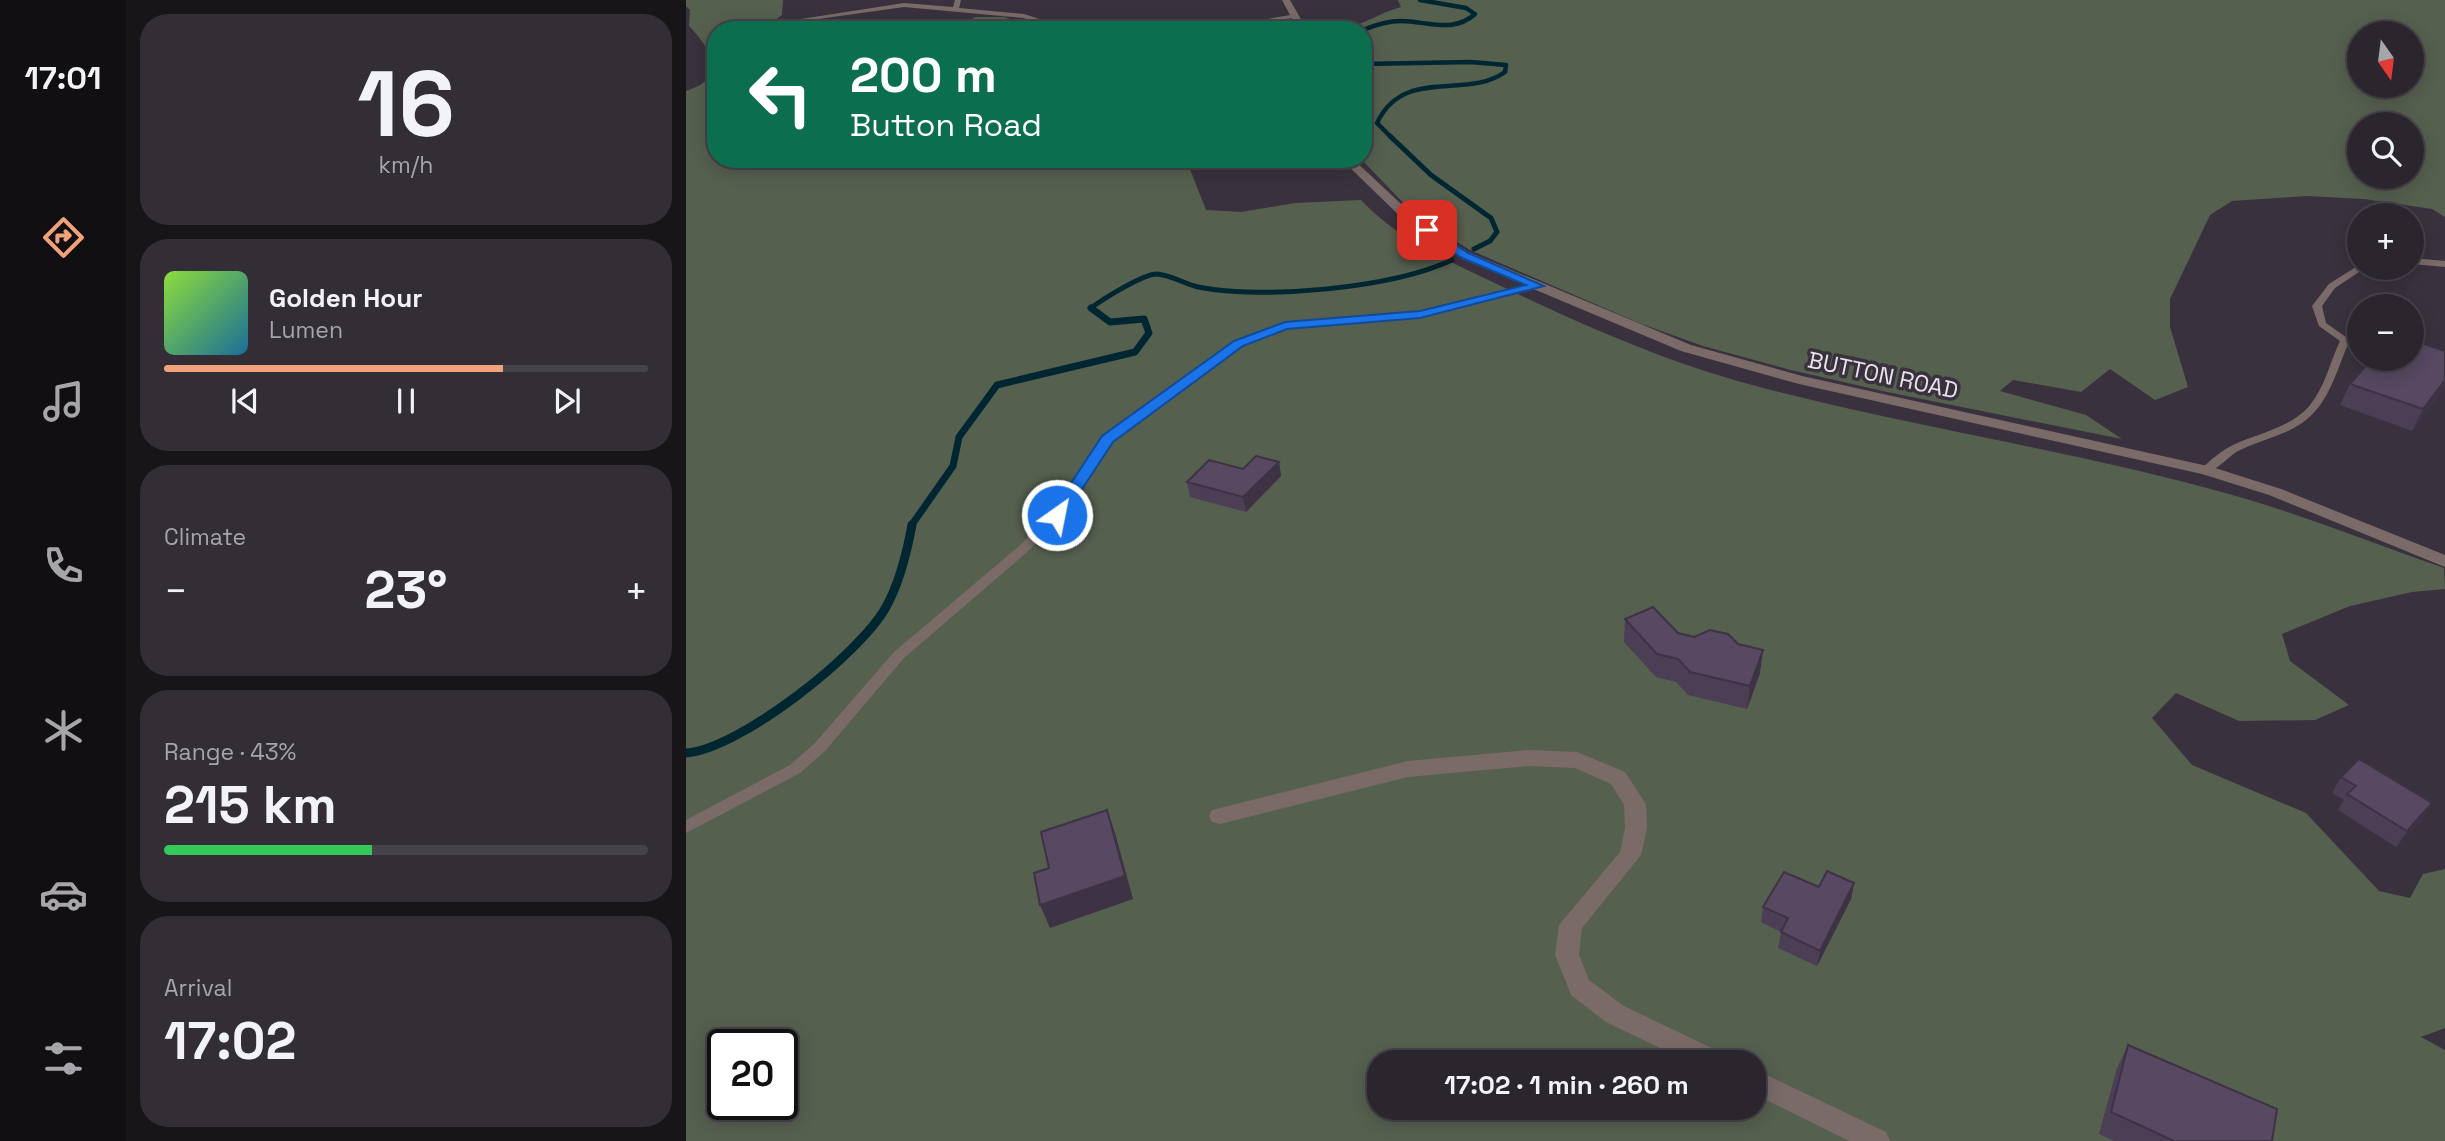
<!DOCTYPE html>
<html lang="en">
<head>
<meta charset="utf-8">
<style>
  :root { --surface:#2b262e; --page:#332e36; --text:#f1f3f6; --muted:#a6a5aa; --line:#47434a; --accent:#f0a27a }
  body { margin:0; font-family:"Space Grotesk",sans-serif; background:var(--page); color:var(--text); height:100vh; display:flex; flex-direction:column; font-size:26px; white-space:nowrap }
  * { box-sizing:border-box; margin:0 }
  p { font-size:23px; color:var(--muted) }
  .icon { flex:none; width:38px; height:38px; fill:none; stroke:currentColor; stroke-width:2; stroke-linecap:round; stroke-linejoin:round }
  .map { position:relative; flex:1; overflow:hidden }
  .details { display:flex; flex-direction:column; gap:14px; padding:14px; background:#181519; width:560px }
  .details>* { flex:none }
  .top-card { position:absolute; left:21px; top:21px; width:665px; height:147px; border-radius:28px; box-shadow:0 4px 18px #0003,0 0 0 2px var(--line); background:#0b6e4f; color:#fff; overflow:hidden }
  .needle { width:46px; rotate:166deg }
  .tools { position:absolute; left:1661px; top:21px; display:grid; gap:14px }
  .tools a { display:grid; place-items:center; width:77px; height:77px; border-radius:50%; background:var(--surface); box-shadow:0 4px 18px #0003,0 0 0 2px var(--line); font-size:35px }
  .speed { position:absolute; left:21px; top:1029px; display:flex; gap:14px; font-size:35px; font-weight:700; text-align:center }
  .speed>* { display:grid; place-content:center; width:91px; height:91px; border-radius:50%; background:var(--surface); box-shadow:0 4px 18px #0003,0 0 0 2px var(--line); line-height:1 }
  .speed .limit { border:4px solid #111; border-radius:10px; background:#fff; color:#111 }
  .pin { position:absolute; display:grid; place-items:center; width:60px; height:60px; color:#fff; margin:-30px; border-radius:14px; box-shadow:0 4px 10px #0006 }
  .me { position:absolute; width:77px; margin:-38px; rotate:33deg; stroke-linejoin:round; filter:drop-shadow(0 0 5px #0008) }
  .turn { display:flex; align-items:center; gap:24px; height:147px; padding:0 28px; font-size:32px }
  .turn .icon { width:91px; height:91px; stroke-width:2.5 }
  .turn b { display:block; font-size:49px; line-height:60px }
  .big { font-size:52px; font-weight:700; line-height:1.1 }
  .details .widget { flex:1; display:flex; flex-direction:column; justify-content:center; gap:10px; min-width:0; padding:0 24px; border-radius:28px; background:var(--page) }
  .details .dial { align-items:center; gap:0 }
  .dial b { font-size:91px; line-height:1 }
  .song { display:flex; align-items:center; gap:21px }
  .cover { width:84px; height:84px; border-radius:10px; background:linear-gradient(135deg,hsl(90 70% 55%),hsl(200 70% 35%)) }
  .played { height:7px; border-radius:4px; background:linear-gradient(90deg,var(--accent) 70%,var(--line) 70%) }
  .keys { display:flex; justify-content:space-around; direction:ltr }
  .heat { display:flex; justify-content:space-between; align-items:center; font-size:38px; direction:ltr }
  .charge { height:10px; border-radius:5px; background:linear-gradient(90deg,#34c759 43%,var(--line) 0) }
  .trip { position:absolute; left:681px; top:1050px; width:399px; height:70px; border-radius:28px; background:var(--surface); box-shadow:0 4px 18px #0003,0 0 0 2px var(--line); font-weight:700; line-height:70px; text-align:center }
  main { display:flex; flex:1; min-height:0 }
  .dock { display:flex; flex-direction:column; width:126px; justify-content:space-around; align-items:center; background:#110f12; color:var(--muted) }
  .dock .icon { width:49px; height:49px }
  .dock .active { color:var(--accent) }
  .dock b { font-size:32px; color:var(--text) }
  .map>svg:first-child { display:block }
  .green { fill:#56604f; fill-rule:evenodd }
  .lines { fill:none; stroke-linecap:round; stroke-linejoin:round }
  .stream-far3 { stroke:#002632; stroke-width:4.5 }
  .stream-far2 { stroke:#002632; stroke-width:5 }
  .stream-far1 { stroke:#002632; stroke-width:7 }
  .stream { stroke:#002632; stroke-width:9 }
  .service { fill:#7b6b68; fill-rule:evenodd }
  .minor { fill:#7b6b68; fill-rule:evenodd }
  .wall { fill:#4c3e54 }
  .shaded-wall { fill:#3e3245 }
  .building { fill:#584862; stroke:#3e3245; stroke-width:2 }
  .route { fill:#1a73e8; stroke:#114b97; stroke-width:2 }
  .labels { text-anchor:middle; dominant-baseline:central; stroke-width:7; stroke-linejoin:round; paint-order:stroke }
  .street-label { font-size:23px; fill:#e8e3eb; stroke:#39323e }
</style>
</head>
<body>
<main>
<nav class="dock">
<b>17:01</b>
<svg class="icon active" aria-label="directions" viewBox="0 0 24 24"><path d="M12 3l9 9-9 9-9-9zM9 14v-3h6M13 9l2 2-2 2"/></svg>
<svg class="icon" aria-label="music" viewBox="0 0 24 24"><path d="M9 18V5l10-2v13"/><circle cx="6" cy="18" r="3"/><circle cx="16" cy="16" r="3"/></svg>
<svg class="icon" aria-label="phone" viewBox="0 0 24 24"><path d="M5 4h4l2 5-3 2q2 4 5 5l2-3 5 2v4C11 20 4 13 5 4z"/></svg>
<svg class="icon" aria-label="climate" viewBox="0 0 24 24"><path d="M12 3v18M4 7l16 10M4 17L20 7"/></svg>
<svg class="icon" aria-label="car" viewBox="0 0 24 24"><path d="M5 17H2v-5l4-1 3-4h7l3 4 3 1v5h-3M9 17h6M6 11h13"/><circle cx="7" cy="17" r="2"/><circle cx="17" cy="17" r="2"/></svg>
<svg class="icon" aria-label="filters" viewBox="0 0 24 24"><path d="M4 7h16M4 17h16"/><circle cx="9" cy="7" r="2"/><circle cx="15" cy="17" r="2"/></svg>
</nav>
<section class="details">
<div class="widget dial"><b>16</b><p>km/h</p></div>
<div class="widget">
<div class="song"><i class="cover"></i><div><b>Golden Hour</b><p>Lumen</p></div></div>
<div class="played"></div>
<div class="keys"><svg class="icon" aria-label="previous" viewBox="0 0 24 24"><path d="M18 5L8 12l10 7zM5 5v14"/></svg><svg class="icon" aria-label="pause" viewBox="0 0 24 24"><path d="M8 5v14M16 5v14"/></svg><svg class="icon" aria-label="next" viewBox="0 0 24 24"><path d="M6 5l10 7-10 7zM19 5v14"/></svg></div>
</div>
<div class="widget"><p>Climate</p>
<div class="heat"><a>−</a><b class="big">23°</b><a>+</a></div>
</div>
<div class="widget"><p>Range · 43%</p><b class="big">215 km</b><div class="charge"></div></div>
<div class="widget"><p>Arrival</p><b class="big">17:02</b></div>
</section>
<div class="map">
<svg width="1759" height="1141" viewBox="0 0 1759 1141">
  <rect width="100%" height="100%" fill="#39323e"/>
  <path class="green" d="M0,0H97L96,15L81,26L88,30H30V159H500L520,210L555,212L609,203L675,200C713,241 768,263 817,287C898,326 983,363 1070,386C1229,428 1392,451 1550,496C1620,516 1689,544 1758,568L1759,589L1726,592L1664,606L1596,634L1604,661L1663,705L1629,720L1553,721L1490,693L1466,718L1506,765L1620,813L1693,891L1724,898L1737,874L1759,869V1028L1735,1037L1759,1050V1141H0V91C43,78 25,49 3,26L4,10L0,6ZM37,1045H96V1104H37ZM693,1062H1068V1108H693Z
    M712,0H1759V217L1746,209L1678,199L1621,196L1546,201L1524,215L1484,299V327L1502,387L1469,400L1424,369L1395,392L1327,380L1314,391L1400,415L1436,439L1201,392L1105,370L1017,346L953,323L784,250L733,219L675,159H677V30H650C672,28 693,13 715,7ZM1726,33V86H1673V33ZM1726,124V177H1673V124Z
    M289,17H318L356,30H291L283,21Z"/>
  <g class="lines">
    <path class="stream-far3" d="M677,30C689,25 701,21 715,21C741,21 767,34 789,14L780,8L734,0
      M677,64L785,62L820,65L819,72C781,100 718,66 691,123L706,138"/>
    <path class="stream-far2" d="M704,136L745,175L805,218L811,232L804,241L788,249
      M407,310L405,308C417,299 457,274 471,274C485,275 499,284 512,287C578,300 706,288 766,260"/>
    <path class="stream-far1" d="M225,526L267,466L273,437L311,385L449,352L463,333L458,319L424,322L405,308"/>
    <path class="stream" d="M0,753C54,749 174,654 200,607C214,582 221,552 226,525"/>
    <path class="service" d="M269,0H275L273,8L338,14L388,30H378L337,18L218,7L118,21L115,19L218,3L267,7Z
      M610,14L612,17L536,30H520Z
      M1726,258L1759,261V267L1726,264Z
      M1673,265V268H1677L1676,270L1649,288L1636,306L1640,323L1664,340C1647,377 1643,412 1602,431C1586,438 1568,443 1552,451C1541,457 1529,474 1516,472L1514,470L1516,468C1526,459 1535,451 1547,445C1573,433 1605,428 1624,405C1639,387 1644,362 1654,341L1633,326L1626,306L1643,284Z
      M852,283L855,284V288L734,317L600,329L555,345L425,441L375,518L340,553L218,658L139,751L114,773L0,833V820L104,765L129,743L208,652L332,547L367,513L417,437L549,341L599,323L734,311Z"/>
    <path class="minor" d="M596,0H604L621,30H612Z
      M655,159H667L729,217L782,252L1005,345L1116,376L1526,467L1595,489L1759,555V567L1583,495L1516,474L1113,384L995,351L774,258L721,223Z
      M843,750L891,752L939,772L960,804L961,828L955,855L896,928L893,955L903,980L938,1006L1038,1054L1042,1062H1003L920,1022L885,995L882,987L869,955L873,925L934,852L939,828L938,805L925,784L889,768L843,766L722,777L534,824L526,822L523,816L526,810L722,761Z
      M1068,1069L1200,1132L1204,1141H1163L1068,1094Z"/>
  </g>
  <path class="wall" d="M1664,384L1759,388L1726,431L1654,405Z
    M593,462L595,476L560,512L504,497L501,482Z
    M939,619L992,633L1074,673L1061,709L1002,695L990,682L970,677L938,642Z
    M1655,777L1736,819L1710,847L1652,810L1658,800L1646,793Z
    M1168,883L1165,899L1131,966L1092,948L1095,932L1075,922L1077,907L1133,887Z
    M1442,1045L1586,1141H1428L1413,1134L1431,1068Z"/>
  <path class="shaded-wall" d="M1759,380V388L1726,431L1737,409Z
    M593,462L595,476L560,512L557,497Z
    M1077,650L1074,673L1061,709L1064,686Z
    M1746,803L1736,819L1710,847L1721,831Z
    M421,810L429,833L447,899L364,928L354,905Z
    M1168,883L1165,899L1131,966L1134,951Z"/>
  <path class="building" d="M1726,340L1759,351V380L1737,409L1664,384L1686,359H1726Z
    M570,456L593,462L557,497L501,482L523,460L557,469Z
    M967,607L992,633L1008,637L1024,630L1042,634L1052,644L1077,650L1064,686L1004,672L992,659L971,654L939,619Z
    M1673,759L1746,803L1721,831L1661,794L1670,786L1655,777Z
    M421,810L439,876L354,905L348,873L363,868L355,832Z
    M1141,871L1168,883L1134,951L1095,932L1102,918L1077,907L1098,872L1133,887Z
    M1442,1045L1591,1109L1586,1141H1488L1425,1112Z"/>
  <path class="route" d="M737,228H745L782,253L858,286L734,318L601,329L557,346L427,442L377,518H366L364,515L416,436L548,341L599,322L734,311L840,285L774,257L737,233Z"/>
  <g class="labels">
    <g class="street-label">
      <text transform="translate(1197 375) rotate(12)">BUTTON ROAD</text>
    </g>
  </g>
</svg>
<div class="tools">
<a><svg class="needle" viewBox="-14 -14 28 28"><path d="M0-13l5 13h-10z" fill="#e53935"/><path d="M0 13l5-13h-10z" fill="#a6a5aa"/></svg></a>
<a><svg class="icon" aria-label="search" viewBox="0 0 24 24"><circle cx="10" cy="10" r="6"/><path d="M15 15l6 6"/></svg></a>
<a>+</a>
<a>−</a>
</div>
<div class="speed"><div class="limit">20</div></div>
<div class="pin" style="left:741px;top:230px;background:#d93025"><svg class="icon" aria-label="arrive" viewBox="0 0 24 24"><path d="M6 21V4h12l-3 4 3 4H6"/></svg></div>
<svg class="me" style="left:371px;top:515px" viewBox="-20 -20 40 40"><circle r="17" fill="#1a73e8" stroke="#fff" stroke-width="3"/><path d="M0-11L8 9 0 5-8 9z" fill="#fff"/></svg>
<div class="trip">17:02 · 1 min · 260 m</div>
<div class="top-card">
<div class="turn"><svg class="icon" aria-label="left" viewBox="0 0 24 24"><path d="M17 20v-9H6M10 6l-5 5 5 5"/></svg><div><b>200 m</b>Button Road</div></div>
</div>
</div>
</main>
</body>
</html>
